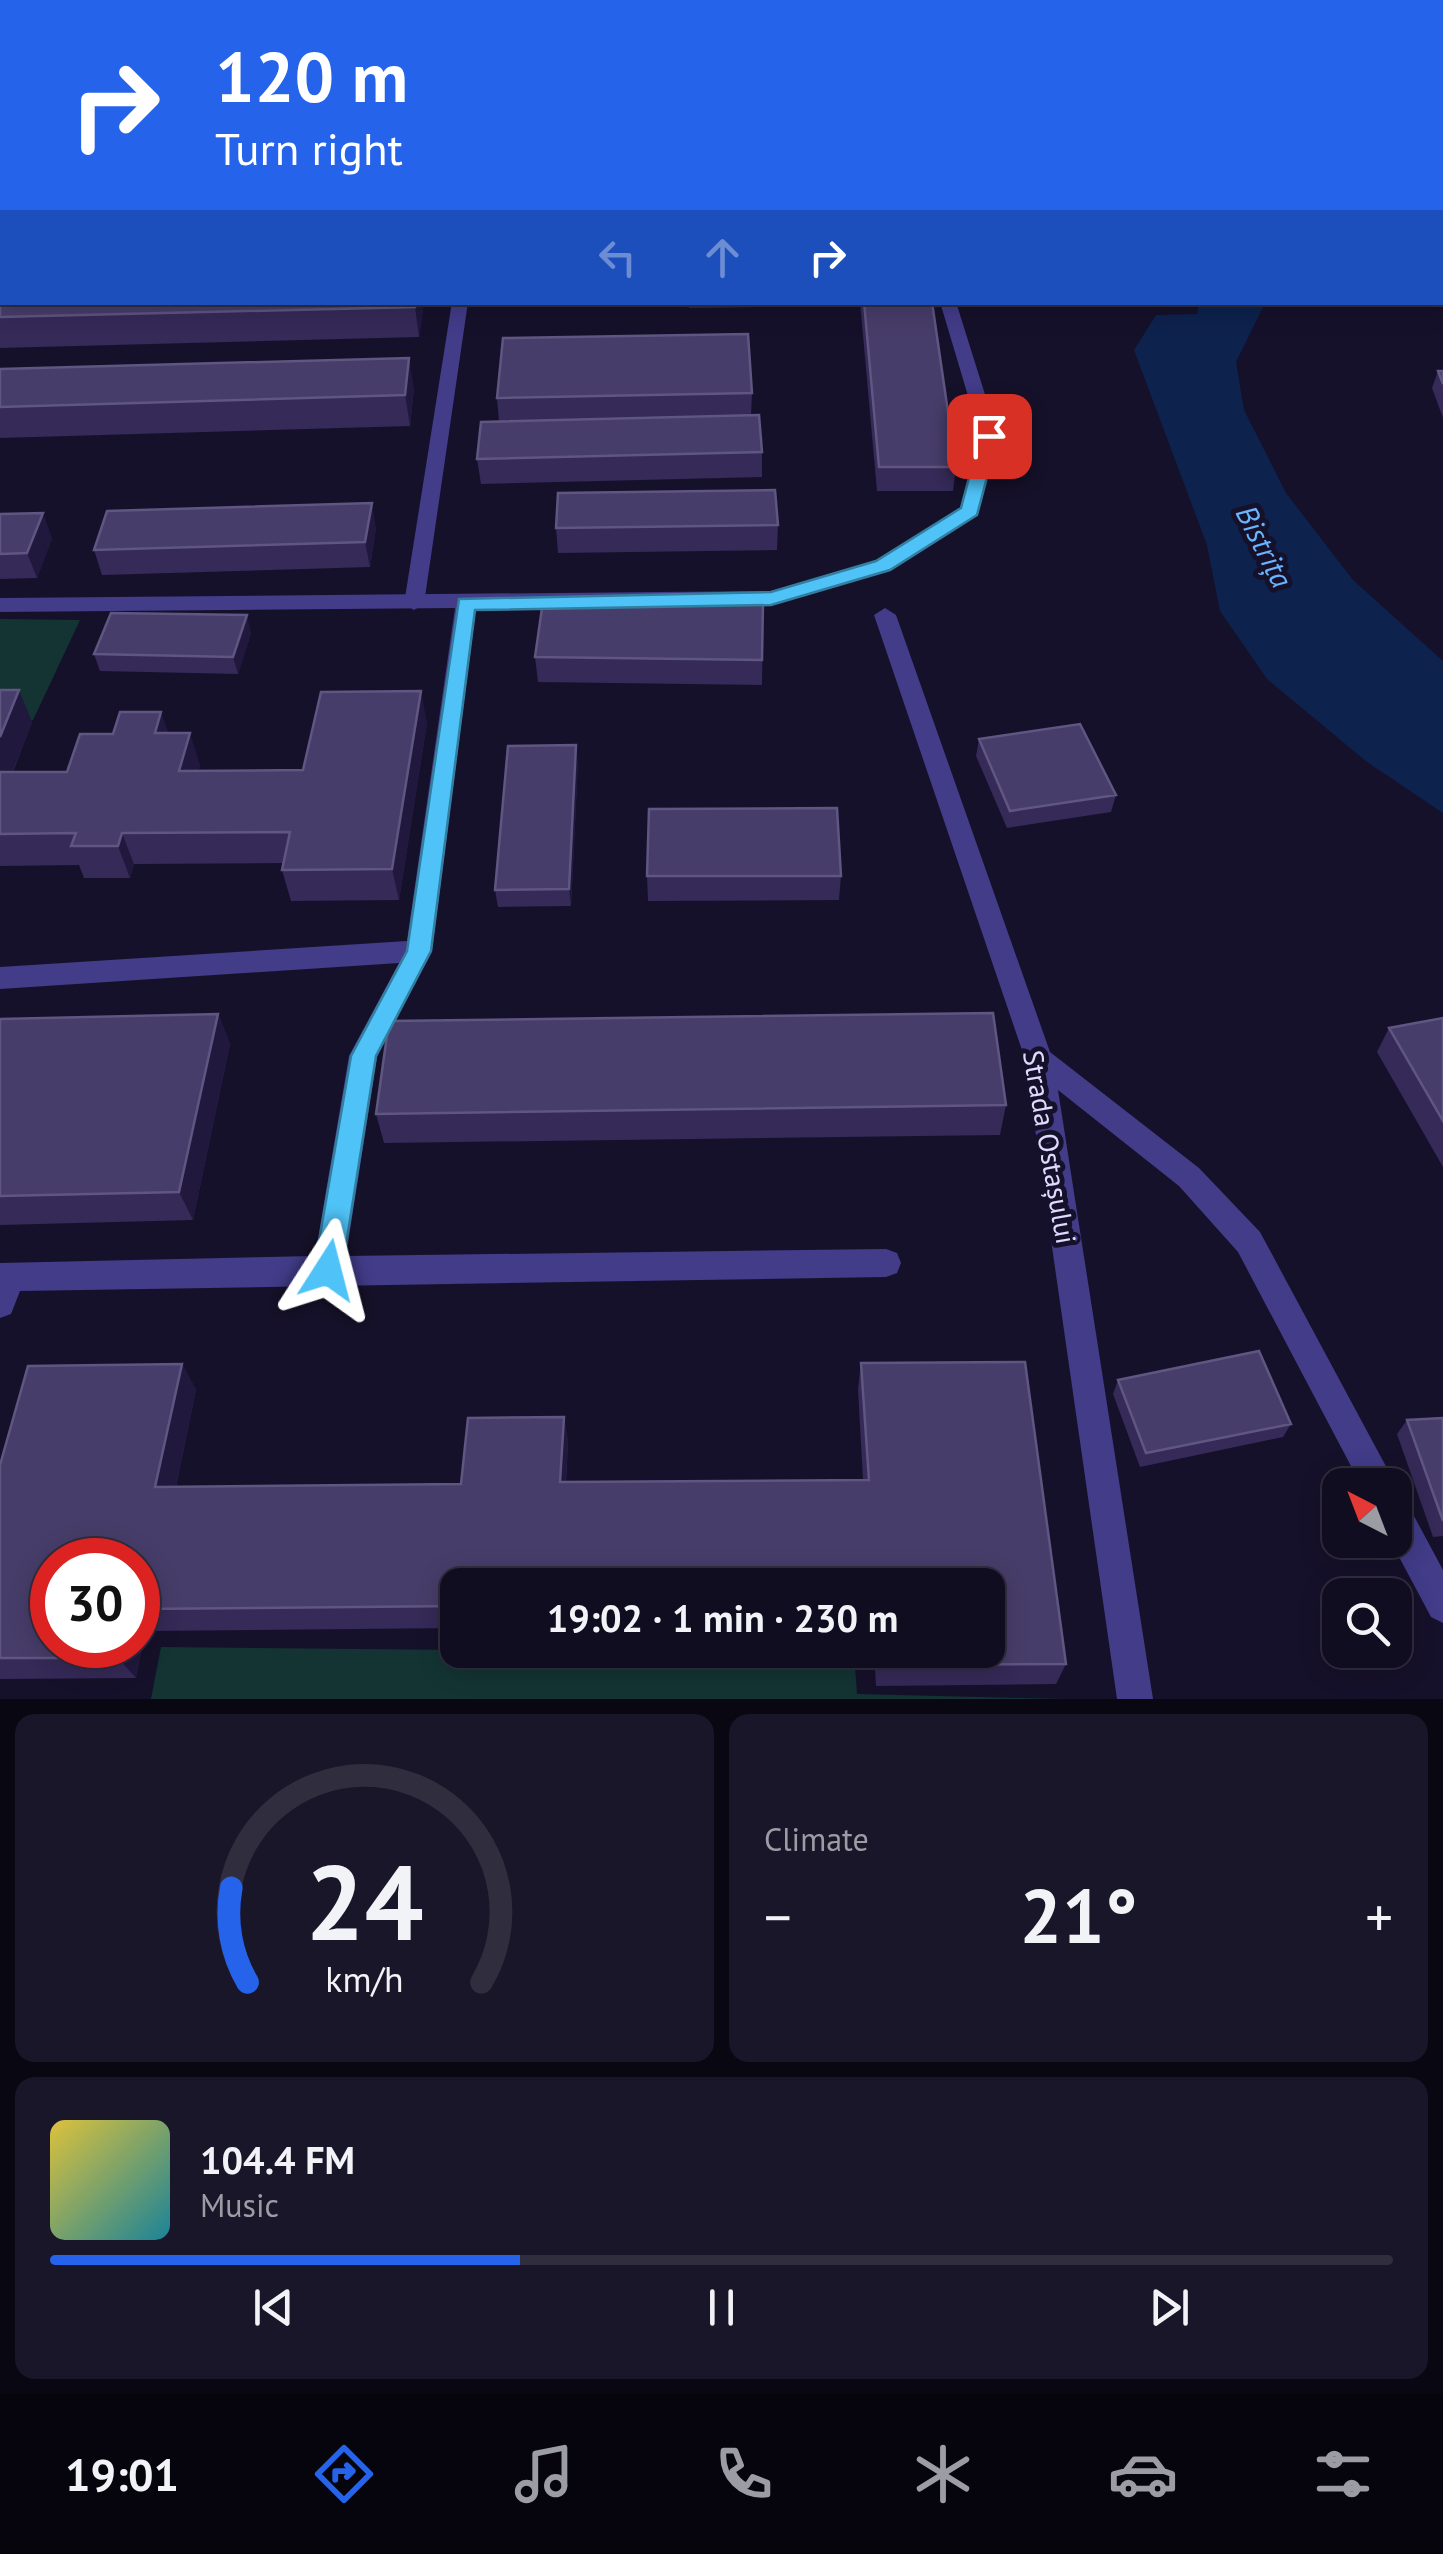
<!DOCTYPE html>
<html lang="en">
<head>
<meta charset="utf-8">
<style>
  :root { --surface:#100d20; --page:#191629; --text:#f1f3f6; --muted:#9c9ca5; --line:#302d3e; --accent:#2563eb }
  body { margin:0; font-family:"PT Sans",sans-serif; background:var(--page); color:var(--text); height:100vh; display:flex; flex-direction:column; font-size:38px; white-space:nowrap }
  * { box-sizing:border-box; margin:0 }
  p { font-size:32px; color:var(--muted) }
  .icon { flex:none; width:55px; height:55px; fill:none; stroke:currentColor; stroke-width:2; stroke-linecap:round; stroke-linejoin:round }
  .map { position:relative; height:1699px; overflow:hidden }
  .drawer { display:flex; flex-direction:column; gap:15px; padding:15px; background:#090712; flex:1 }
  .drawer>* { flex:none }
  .banner { position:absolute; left:0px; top:0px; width:1445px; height:305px; box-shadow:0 5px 25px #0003,0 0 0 2px var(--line); background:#2563eb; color:#fff; overflow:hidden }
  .needle { width:65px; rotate:318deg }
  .tools { position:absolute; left:1322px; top:1468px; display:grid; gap:20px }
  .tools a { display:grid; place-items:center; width:90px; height:90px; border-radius:20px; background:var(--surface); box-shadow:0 5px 25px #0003,0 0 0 2px var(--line); font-size:50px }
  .speed { position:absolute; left:30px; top:1538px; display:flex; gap:20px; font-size:50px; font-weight:700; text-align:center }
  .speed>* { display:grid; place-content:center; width:130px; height:130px; border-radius:50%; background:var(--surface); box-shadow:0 5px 25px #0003,0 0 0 2px var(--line); line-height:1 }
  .speed .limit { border:15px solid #d22; background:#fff; color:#111 }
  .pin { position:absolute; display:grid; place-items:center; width:85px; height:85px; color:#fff; margin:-42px; border-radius:20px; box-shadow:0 5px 15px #0006 }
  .me { position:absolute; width:110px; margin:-55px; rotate:9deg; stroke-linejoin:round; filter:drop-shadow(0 0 8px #0008) }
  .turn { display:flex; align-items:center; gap:35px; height:210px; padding:0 50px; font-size:45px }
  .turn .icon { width:130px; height:130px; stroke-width:2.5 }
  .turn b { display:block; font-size:70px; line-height:85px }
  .lanes { display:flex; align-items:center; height:95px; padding:0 50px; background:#0003; justify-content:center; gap:50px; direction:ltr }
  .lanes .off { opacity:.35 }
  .big { font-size:75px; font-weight:800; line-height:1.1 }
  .drawer .widget { flex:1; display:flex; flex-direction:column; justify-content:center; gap:15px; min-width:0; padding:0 35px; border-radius:20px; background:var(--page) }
  .drawer .dial { align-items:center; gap:0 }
  .dial svg { height:260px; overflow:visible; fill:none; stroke:var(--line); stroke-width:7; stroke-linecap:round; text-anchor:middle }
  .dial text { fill:var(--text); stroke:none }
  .song { display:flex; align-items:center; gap:30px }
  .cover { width:120px; height:120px; border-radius:15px; background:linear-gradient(135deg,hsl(50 70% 55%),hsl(190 70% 35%)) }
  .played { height:10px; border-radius:5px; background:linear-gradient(90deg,var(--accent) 35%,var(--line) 35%) }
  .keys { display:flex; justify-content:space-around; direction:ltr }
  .heat { display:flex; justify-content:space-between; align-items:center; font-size:55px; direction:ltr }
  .drawer .tiles { flex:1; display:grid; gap:15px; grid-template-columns:1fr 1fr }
  .widget:last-child { grid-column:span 2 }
  .trip { position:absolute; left:440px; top:1568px; width:565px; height:100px; border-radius:20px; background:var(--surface); box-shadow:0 5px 25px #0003,0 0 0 2px var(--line); font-weight:800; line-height:100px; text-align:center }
  .menu { display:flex; height:160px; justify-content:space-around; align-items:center; background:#06050d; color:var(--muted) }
  .menu .icon { width:70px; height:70px }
  .menu .active { color:var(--accent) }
  .menu b { font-size:45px; color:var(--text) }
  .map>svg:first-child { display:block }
  .green { fill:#143434 }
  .water { fill:#0d224d }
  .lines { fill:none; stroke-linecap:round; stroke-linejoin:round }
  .lane { fill:#423c89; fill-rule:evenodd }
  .street { fill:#423c89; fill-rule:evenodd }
  .wall { fill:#352a58; fill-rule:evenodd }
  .shaded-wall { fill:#21183e }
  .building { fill:#473d6a; stroke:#5f5681; stroke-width:2.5 }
  .route { fill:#4fc3f7; stroke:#337fa1; stroke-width:2.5 }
  .labels { text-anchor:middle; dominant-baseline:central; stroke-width:10; stroke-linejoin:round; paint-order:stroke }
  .street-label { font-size:28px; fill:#e0daff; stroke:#16112a }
  .water-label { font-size:30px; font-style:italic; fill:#68b4ff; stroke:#16112a }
</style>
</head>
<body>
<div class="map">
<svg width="1443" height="1699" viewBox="0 0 1443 1699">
  <rect width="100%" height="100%" fill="#16112a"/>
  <path class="green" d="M0,619L80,620L33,720H0Z
    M161,1647L854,1654L857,1694L1063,1699H151Z"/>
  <path class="water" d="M1199,303H1265L1236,362L1244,410L1286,493L1353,580L1443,661V813L1367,762L1267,679L1220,611L1207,545L1134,350L1156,315L1197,314Z"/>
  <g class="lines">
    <path class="lane" d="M485,0H497V2H485Z
      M452,302H468L424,604L414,610L404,604Z
      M940,302H956L998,436L979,511L890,569L771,604L764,602L761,598L764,594L876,561L962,508L980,436Z"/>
    <path class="street" d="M2,179V191L0,192V180Z
      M771,591L782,598L779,603L476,608L432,951L377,1057L346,1256L886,1249L897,1253L901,1263L897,1273L886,1277L20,1291L11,1314L0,1318V1263L315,1256L349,1056L399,963L0,989V967L407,941L455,608L0,612V598Z
      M885,608L896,615L1050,1052L1199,1168L1260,1232L1396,1485H1361L1238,1252L1179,1186L1058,1090L1153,1699H1117L1025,1059L874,615Z
      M1395,1498L1407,1503L1443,1570V1623L1431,1617L1390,1540H1395Z"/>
  </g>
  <path class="wall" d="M813,0H963V2H814Z
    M0,69H2V106H0Z
    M0,262L424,302L419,337L0,348Z
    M689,302H772V307L689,308Z
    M860,302H932L956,467L953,491H877Z
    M0,369L414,388L410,426L0,438Z
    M1438,371H1443V418L1432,388Z
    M752,393L751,415L762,452V477L481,484L477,459L499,421L497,398Z
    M0,514L52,538L37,578L0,579Z
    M778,525L777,550L558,553L556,528Z
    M376,528L370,567L102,575L94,550Z
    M763,603L762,685L538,682L535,657Z
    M251,633L238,674L100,671L94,654Z
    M0,690L32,722L13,772H67L169,733L200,765L198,771L303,770L427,723L399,900L291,901L282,870L283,863L134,864L130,878H84L79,865L0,866Z
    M979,739L1116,795L1111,812L1007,828L976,756Z
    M578,762L571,906L498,907L495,890Z
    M647,876H841L839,900L648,901Z
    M218,1014L230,1044L193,1220L0,1225V1019Z
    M1443,1018V1167L1377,1052L1389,1028Z
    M1006,1105L1000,1135L384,1143L376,1114Z
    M861,1363L1066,1664L1056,1684L876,1686L874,1650H988V1585H458V1628L145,1631L136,1678L0,1679V1465L182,1364L196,1390L176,1487L461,1484L564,1417L568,1442L566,1482L863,1480L858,1389ZM52,1560H138V1645Z
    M1118,1380L1291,1424L1283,1437L1140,1467L1113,1394Z
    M1443,1418V1536L1433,1537L1397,1434L1407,1420Z"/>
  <path class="shaded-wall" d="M415,302H424L419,337L415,307Z
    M409,358L414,388L410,426L405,395Z
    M372,503L376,528L370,567L365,542Z
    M43,513L52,538L37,578L27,553Z
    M247,615L251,633L238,674L233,657Z
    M19,690L32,722L0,804V737Z
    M421,691L427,723L399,900L392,869Z
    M161,712L172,743L155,733Z
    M190,733L200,765L190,803L179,771Z
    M576,745L578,762L571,906L569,889Z
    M122,833L134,864L130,878L118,846Z
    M218,1014L230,1044L193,1220L179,1192Z
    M182,1364L196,1390L171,1511L155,1487Z
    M564,1417L568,1442L564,1507L560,1482Z
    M138,1621L145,1631L136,1678L118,1658L121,1645H138Z"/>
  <path class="building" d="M311,0H458V2H310Z
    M545,0H736V2H544Z
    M0,69H2V91H0Z
    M0,262H2V302H415V307L0,317Z
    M864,302H932L956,467H879Z
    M748,334L752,393L497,398L503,338Z
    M409,358L405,395L0,407V369Z
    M1438,371H1443V384Z
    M759,415L762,452L477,459L481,422Z
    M775,490L778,525L556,528L558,493Z
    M372,503L365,542L94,550L107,511Z
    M43,513L27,553L0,554V514Z
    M543,601L763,603L762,660L535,657Z
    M111,613L247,615L233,657L94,654Z
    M0,690H19L0,737Z
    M421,691L392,869L282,870L290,832L122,833L118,846H71L76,833L0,834V772H67L80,734H113L120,712H161L155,733H190L179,771L303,770L321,692Z
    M1080,724L1116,795L1010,811L979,739Z
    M576,745L569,889L495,890L508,746Z
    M837,808L841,876H647L649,809Z
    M993,1013L1006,1105L376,1114L389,1021Z
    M218,1014L179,1192L0,1196V1019Z
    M1443,1018V1121L1389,1028Z
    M1259,1351L1291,1424L1146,1453L1118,1380Z
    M1025,1362L1066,1664L881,1665L880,1650H988V1585H458V1606L138,1609V1560H52V1645H121L118,1658H0V1465L28,1366L182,1364L155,1487L461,1484L468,1418L564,1417L560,1482L869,1480L861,1363Z
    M1443,1418V1521L1407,1420Z"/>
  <path class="route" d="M989,431L998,436L977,515L890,570L771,605L475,610L431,951L376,1056L342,1270L338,1279L328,1283L318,1279L314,1270L351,1056L407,951L459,599L771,592L876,561L961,508L980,436Z"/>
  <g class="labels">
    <g class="street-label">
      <text transform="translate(1050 1147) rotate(80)">Strada Ostașului</text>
    </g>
    <g class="water-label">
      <text transform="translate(1265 546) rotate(63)">Bistrița</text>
    </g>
  </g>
</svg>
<div class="tools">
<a><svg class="needle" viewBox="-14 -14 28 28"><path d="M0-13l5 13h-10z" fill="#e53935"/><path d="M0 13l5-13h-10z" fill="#9c9ca5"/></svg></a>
<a><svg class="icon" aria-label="search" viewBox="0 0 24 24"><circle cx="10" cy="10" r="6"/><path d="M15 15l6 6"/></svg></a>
</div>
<div class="speed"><div class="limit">30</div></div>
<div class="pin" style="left:989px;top:436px;background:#d93025"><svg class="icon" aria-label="arrive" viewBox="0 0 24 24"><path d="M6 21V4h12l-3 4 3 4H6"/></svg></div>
<svg class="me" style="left:328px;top:1270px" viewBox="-20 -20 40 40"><path d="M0-17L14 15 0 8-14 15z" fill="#4fc3f7" stroke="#fff" stroke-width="4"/></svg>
<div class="trip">19:02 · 1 min · 230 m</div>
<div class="banner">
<div class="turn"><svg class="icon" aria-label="right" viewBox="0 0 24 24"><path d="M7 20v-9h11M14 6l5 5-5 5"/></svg><div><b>120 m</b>Turn right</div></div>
<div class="lanes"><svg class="icon off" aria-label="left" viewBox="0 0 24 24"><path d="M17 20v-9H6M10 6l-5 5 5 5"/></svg><svg class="icon off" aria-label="ahead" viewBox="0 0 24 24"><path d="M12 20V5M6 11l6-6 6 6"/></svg><svg class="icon" aria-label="right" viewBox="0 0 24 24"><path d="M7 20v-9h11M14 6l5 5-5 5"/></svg></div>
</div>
</div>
<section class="drawer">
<div class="tiles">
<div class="widget dial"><svg viewBox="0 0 100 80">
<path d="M14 69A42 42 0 1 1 86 69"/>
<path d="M14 69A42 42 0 0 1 9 40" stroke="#2563eb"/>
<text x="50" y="56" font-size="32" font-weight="700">24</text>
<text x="50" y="72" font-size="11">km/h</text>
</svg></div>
<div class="widget"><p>Climate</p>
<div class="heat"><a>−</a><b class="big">21°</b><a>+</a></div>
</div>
<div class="widget">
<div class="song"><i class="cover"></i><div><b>104.4 FM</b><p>Music</p></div></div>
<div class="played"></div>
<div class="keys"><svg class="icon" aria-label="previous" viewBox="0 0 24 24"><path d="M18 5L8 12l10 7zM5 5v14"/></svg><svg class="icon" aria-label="pause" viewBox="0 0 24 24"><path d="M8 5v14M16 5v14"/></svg><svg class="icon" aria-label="next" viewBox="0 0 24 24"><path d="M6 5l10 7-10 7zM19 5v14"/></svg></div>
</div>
</div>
</section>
<nav class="menu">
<b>19:01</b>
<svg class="icon active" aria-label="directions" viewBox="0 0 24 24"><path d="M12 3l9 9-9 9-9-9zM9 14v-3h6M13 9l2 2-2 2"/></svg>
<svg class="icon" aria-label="music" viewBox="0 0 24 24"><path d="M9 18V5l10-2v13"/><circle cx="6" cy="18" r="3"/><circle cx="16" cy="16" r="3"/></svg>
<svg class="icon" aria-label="phone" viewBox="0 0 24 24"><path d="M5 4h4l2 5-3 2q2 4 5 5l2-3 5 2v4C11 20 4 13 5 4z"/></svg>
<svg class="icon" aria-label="climate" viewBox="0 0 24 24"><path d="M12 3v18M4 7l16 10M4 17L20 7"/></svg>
<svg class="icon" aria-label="car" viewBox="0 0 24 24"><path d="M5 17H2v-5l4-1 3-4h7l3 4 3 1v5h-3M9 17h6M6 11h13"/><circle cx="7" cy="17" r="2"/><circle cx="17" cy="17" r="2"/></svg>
<svg class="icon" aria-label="filters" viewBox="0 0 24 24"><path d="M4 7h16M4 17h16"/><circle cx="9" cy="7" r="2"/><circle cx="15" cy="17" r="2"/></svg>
</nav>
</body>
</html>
